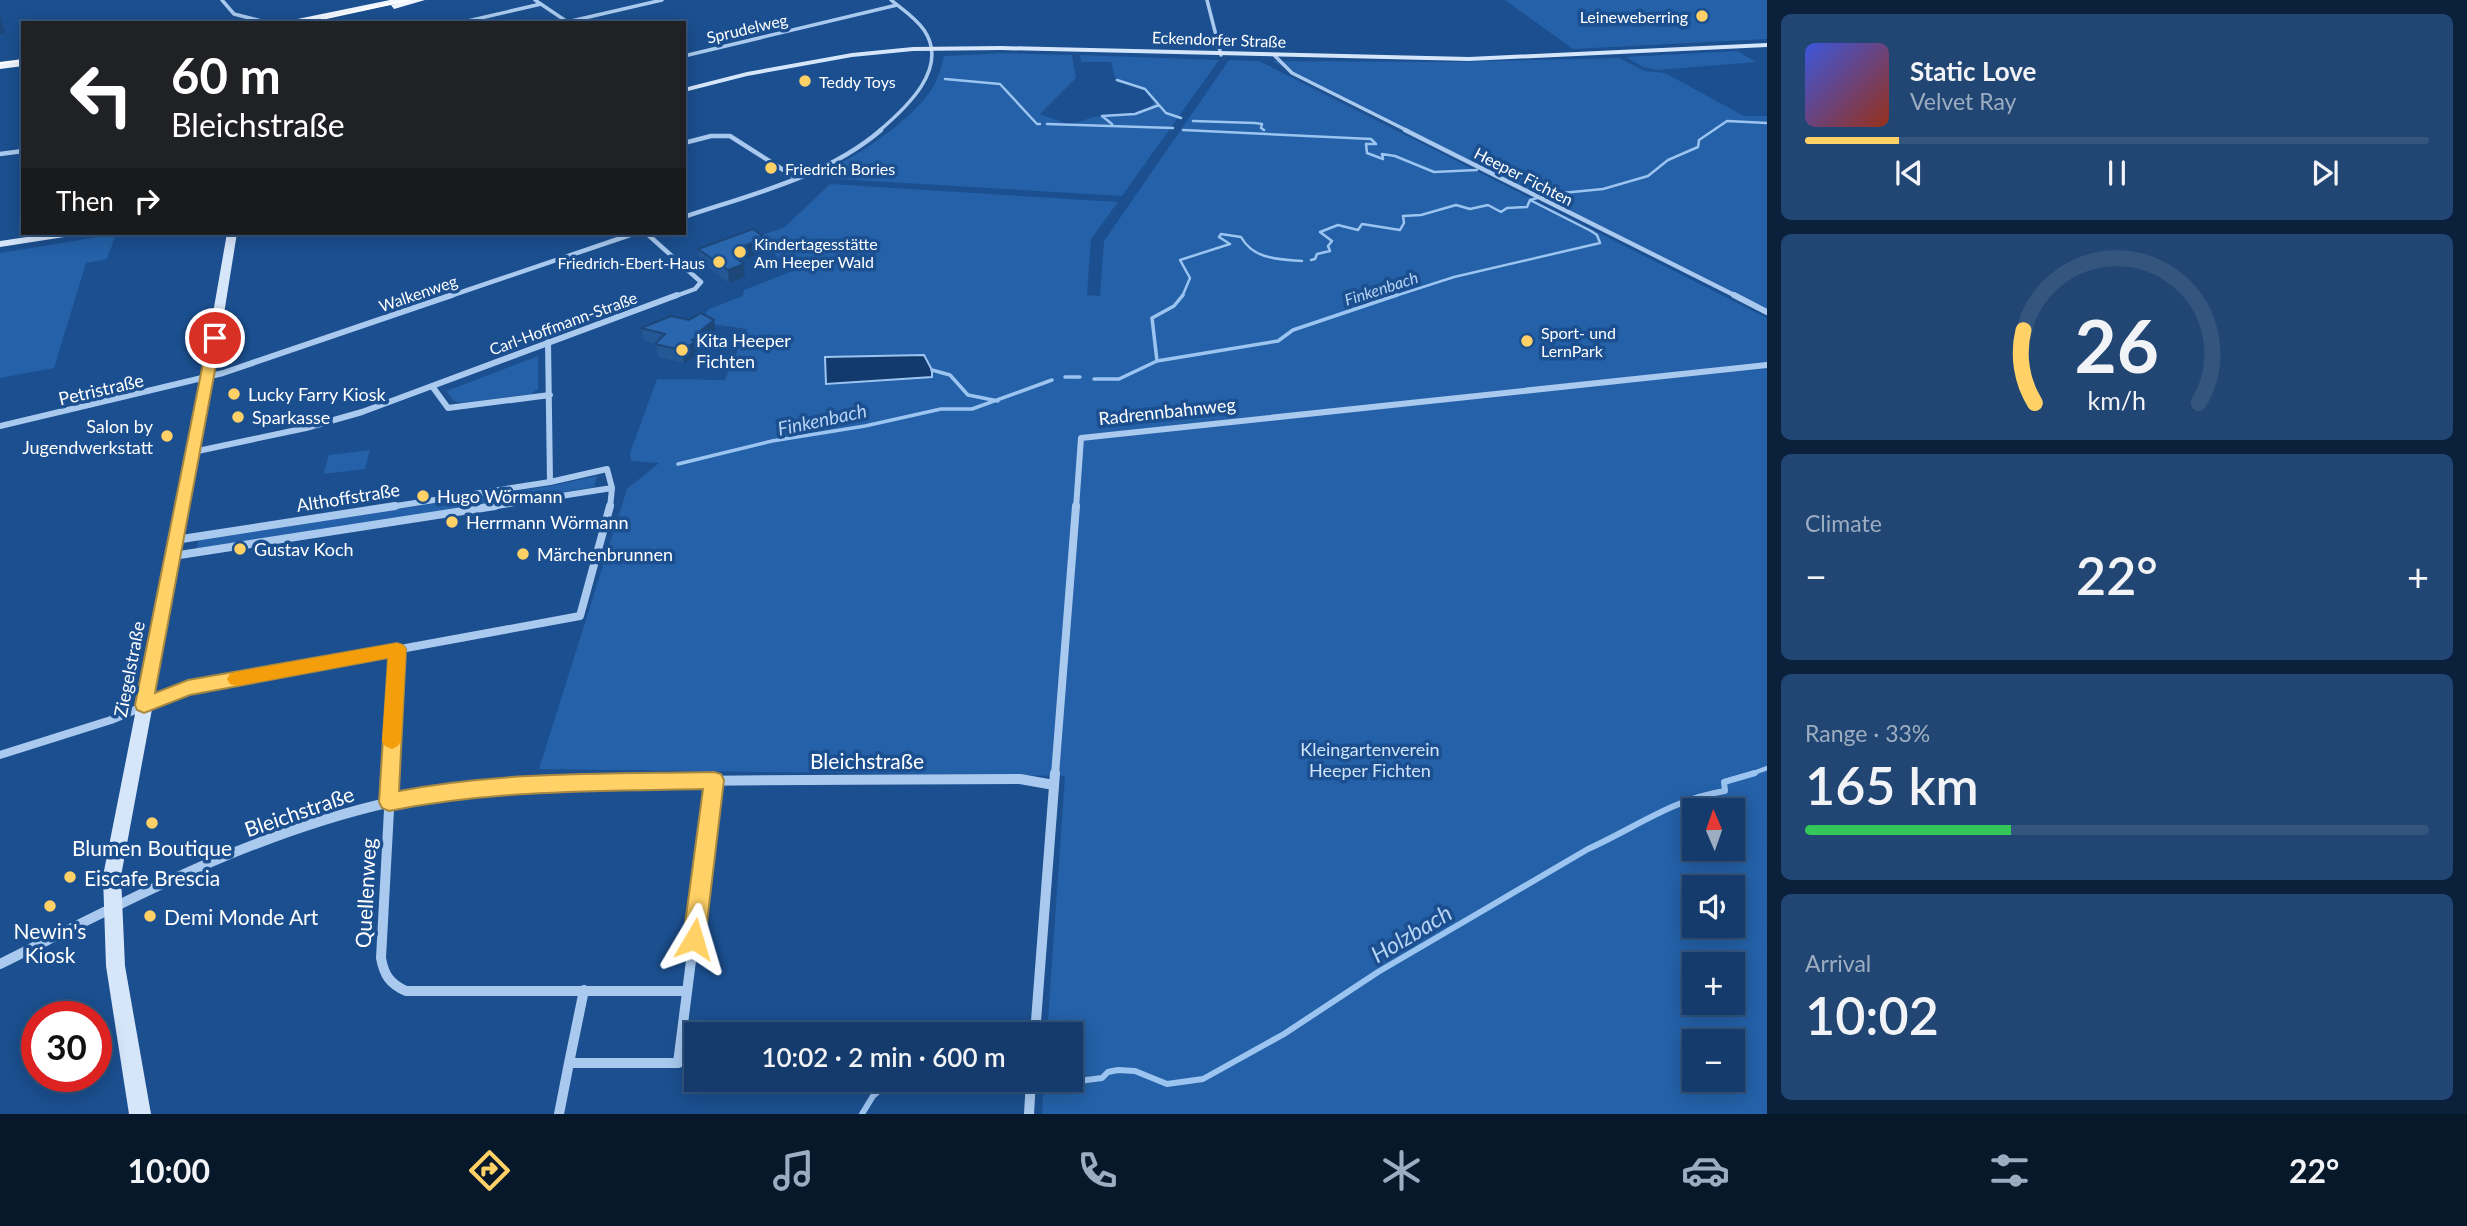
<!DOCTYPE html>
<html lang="en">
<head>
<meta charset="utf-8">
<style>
  :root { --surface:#143b6b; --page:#214673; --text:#f1f3f6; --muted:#9dadc1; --line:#33557e; --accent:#ffd166 }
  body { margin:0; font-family:Lato,sans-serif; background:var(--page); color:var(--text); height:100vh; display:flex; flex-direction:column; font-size:26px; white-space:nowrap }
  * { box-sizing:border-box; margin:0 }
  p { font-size:23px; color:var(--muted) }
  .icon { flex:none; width:38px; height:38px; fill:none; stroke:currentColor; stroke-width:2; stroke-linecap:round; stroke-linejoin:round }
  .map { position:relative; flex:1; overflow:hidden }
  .details { display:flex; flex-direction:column; gap:14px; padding:14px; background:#0b203b; width:700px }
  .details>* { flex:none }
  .banner { position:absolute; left:21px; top:21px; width:665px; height:214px; border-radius:0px; box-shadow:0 4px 18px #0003,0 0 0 2px var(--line); background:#202124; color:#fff; overflow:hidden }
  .needle { width:46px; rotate:358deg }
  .tools { position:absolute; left:1682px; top:798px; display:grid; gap:14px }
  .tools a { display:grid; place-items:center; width:63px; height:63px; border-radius:0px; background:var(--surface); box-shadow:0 4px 18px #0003,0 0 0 2px var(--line); font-size:35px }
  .speed { position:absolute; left:21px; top:1001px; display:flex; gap:14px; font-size:35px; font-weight:700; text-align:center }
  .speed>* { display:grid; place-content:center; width:91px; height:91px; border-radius:50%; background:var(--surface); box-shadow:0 4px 18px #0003,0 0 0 2px var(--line); line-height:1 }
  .speed .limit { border:10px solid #d22; background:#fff; color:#111 }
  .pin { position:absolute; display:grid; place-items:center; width:60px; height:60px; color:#fff; margin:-30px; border:4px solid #fff; border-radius:50%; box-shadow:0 2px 7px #0007 }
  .me { position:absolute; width:77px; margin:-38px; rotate:7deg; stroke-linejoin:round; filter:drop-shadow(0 0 5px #0008) }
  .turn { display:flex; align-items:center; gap:24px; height:147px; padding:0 35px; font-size:32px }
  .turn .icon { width:91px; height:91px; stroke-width:2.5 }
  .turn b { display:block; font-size:49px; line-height:60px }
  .then { display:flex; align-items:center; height:66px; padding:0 35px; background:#0003; gap:14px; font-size:26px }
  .big { font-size:52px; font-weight:600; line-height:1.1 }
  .details .card { flex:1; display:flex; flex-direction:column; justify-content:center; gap:10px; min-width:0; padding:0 24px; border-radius:10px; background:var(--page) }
  .details .dial { align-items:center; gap:0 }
  .dial svg { height:182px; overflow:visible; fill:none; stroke:var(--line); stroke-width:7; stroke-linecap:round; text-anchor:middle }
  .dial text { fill:var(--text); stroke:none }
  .song { display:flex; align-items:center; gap:21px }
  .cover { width:84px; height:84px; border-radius:10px; background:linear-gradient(135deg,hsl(230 70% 55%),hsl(10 70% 35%)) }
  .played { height:7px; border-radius:4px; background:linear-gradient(90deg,var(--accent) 15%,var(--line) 15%) }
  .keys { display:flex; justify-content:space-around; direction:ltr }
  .heat { display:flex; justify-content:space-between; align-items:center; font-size:38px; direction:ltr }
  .charge { height:10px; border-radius:5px; background:linear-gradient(90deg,#34c759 33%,var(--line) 0) }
  .trip { position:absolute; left:684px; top:1022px; width:399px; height:70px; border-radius:0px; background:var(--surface); box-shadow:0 4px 18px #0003,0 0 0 2px var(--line); font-weight:600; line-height:70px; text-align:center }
  .menu { display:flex; height:112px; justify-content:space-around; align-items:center; background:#08182b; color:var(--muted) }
  .menu .icon { width:49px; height:49px }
  .menu .on { color:var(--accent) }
  .menu b { font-size:32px; color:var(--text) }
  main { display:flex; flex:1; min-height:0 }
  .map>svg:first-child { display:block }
  .green { fill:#2461a8; fill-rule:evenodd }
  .water { fill:#123a6d; stroke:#9cc4f0; stroke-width:2 }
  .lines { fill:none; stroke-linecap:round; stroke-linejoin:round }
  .stream-far3 { stroke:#9cc4f0; stroke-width:2.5 }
  .stream-far2 { stroke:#9cc4f0; stroke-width:3.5 }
  .stream-far1 { stroke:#9cc4f0; stroke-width:4.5 }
  .stream { stroke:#9cc4f0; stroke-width:6 }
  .street-far4 { stroke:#a9c9ee; stroke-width:3.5 }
  .street-far3 { stroke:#a9c9ee; stroke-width:4.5 }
  .street-far2 { stroke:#a9c9ee; stroke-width:6 }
  .street-far1 { stroke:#a9c9ee; stroke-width:8 }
  .street { stroke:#a9c9ee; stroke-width:10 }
  .secondary { fill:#d6e6fa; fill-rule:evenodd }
  .primary { fill:#f0f6ff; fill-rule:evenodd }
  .tram { stroke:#fff; stroke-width:2 }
  .wall { fill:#245895 }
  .shaded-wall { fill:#1d4779 }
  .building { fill:#2a66ad; stroke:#1d4779; stroke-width:2 }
  .route { fill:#ffd166; stroke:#a68842; stroke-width:2 }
  .slow { fill:#f59e0b }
  .poi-dot { fill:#ffd166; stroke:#1b4f8f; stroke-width:2.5 }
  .labels { text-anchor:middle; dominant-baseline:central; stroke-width:7; stroke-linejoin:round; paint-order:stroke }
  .far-poi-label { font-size:16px; fill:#fff; stroke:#1b4f8f; text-anchor:start }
  .far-street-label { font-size:16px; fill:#fff; stroke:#1b4f8f }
  .far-water-label { font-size:16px; font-style:italic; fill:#b5d3f5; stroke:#1b4f8f }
  .poi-label { font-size:18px; fill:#fff; stroke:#1b4f8f; text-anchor:start }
  .street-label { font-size:18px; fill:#fff; stroke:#1b4f8f }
  .park-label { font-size:18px; fill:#cfe3fa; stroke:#1b4f8f }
  .water-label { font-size:19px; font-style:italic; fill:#b5d3f5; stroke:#1b4f8f }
  .near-street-label { font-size:21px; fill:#fff; stroke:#1b4f8f }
  .near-poi-label { font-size:21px; fill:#fff; stroke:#1b4f8f }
  .near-water-label { font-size:23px; font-style:italic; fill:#b5d3f5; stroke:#1b4f8f }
</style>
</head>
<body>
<main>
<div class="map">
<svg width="1767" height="1114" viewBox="0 0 1767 1114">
  <rect width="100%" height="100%" fill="#1b4f8f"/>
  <path class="green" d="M1505,0H1767V39L1573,49Z
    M1737,51L1756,62L1657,70L1643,67L1626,57Z
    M1003,53L1072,55L1076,78L1040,114L1070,125L1093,117L1139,114L1149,108L1154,102L1145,90L1116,80L1111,62H1081L1080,55L1219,60L1122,196L821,178L826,171C860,154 913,120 933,87C939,77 941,67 944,56Z
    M1619,58L1645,71L1665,73L1744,116H1767V309L1272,61L1452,62Z
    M1229,60L1259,61L1767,318V1114H1042L1044,1080H1071V1034H1047L1065,776L539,769L627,489L659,463L631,461L630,453L657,379L725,380L747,329L698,322L709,309L743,296L744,290L795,270L754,238L785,227L830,184L1118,202L1091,239L1087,295L1100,296L1104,241ZM924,355L854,381L826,383V357ZM1694,810H1732V849H1694ZM1694,887H1732V926H1694ZM1694,964H1732V1003H1694ZM1694,1041H1732V1080H1694Z
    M116,234L107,259L86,263L54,368L0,378V253Z
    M538,356V389L531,394L461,403L454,401L446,391Z
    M370,450L365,469L323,474L329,455Z
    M597,476L594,487L196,550L199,539L550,486Z"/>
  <path class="water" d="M924,355L932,370V377L826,384L825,357Z"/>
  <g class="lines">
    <path class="stream-far3" d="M945,79L1000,84L1037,124H1040
      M1117,80L1145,89L1166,113L1181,118
      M1193,121L1255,123L1262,124L1261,128L1264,130
      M1047,124L1173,128
      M1112,124L1102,116L1135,114L1159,105
      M1183,130L1371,139L1376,144H1366L1367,153L1383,159L1382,154L1395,156L1434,172L1477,170
      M1495,170L1533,180L1558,193
      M1311,260L1315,259L1317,254L1330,251L1328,246L1332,241L1320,232L1338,225L1358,230L1362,224L1400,230L1404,223L1403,216L1421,215L1456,205L1470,209L1488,205L1501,212L1507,208L1527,207L1530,200L1552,194L1603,189L1648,176L1668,160L1698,147L1699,140L1727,121L1767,123
      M1182,297L1190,278L1180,260L1230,244L1219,237L1221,234L1241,237C1254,260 1279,259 1302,261
      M1392,297L1454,277L1600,243L1597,235L1591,231L1530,200"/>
    <path class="stream-far2" d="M1157,361L1152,318L1174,306L1183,295
      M932,370L950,375L968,395L998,401
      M1065,377H1080
      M1094,379H1119L1157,361L1278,341L1293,330L1397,295
      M678,464L772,441L865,426L941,409H972L1052,380"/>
    <path class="stream-far1" d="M1748,775L1767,768"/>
    <path class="stream" d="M1063,1083L1102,1078L1108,1072L1118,1070L1135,1071L1167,1084L1203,1079L1284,1034L1378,972L1588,849C1635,828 1673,799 1725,791L1724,782L1755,773
      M862,1114L873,1096L890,1081L997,1080"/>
    <path class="street-far4" d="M222,0L234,14L269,23
      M535,0L569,23
      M1207,0L1221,55
      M567,22L662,0
      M459,23L541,4
      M684,56L897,5
      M1275,56L1292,73L1408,131
      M879,131C906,108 950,68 924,30C916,18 902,9 891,0"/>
    <path class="street-far3" d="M1405,130L1738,297
      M684,143L711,136H730L796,178
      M0,154L23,151
      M684,217C752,194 826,177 881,130
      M646,233L701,282L695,289L673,297
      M447,297L636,233"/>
    <path class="street-far2" d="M1734,295L1767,312
      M548,342L550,482
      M432,386L448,408L550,395
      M0,426L223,373L452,295
      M193,452L306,428L362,412L677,295
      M383,508L550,482L607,469L612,488L484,508
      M610,508L612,488
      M1076,508L1081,438L1767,365"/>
    <path class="street-far1" d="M175,540L395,506
      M173,556L495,506
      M0,755L111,720L188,688L580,616L610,506
      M390,775L397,649
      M1055,775L1076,506"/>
    <path class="street" d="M391,773L381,958C384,975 390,984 406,991H687
      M0,964C126,901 252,833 391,802C487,780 588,782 686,781C797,780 909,779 1020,779L1054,785
      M1035,1034L1055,773
      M569,1063L584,990
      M559,1114L569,1063H678L714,780
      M1029,1114L1031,1080"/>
    <path class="secondary" d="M1767,43V47L1469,61L1001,50L913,51L852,57L747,76L684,92V88L747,72L852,53L913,47L1001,46L1469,57Z
      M54,233H76L71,236L0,247V241Z
      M227,233H237L214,376L121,876L125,966L151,1114H129L106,966L103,876L202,376Z"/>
    <path class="primary" d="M390,0H425L394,9L391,5L399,3L297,23H278Z
      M23,60V66L0,69V63Z"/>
    <path class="tram" d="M303,23L409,0
      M0,63L23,60"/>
  </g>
  <path class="wall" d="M698,249L766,251L742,260V263L744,264L745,277L729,283L700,261Z
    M689,320H714L716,332L703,343L704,347L697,351L698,355L684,363L658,357L656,344L644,341L641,328Z"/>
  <path class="shaded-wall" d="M0,16L5,33L0,34Z
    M765,238L766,251L742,260V265L744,264L745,277L729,283L728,270L733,250Z
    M714,320L716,332L703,343L704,347L697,351L698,355L684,363L681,350L699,332Z"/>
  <path class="building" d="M753,229L765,238L733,250L741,256L736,258L744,264L728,270L698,249Z
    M701,313L714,320L699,332L702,334L692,340L696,342L681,350L655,344L665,334L641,328L671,316L689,320Z"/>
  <path class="route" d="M215,334L221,338L155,693L188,680L397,643L403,645L406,649L399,791C503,771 609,774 714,772L721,774L724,780L705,939L701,946L694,950L686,946L683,939L703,789C598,791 493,790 389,811L382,808L379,802L388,658L190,695L144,713L137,710L135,705L208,338Z"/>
  <path class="slow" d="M397,643L403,645L406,649L401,741L398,746L392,749L385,746L382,741L388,658L236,686L230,684L227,679L230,674L236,672Z"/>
  <g class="poi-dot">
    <circle cx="1702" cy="16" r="7"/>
    <circle cx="805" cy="81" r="7"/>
    <circle cx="771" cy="168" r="7"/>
    <circle cx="740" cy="252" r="7"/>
    <circle cx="719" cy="262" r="7"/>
    <circle cx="1527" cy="341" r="7"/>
    <circle cx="682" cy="350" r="7"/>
    <circle cx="234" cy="394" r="7"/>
    <circle cx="238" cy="417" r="7"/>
    <circle cx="167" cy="436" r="7"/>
    <circle cx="423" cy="496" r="7"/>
    <circle cx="452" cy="522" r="7"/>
    <circle cx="240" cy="549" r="7"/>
    <circle cx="523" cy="554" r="7"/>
    <circle cx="152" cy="823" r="7"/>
    <circle cx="70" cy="877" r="7"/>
    <circle cx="50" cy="906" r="7"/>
    <circle cx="150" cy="916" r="7"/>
  </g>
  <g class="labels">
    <g class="far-poi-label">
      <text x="1688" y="16" text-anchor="end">Leineweberring</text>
      <text x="819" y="81">Teddy Toys</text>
      <text x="785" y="168">Friedrich Bories</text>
      <text x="754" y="243">Kindertagesstätte<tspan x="754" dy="18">Am Heeper Wald</tspan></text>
      <text x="705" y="262" text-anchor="end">Friedrich-Ebert-Haus</text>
      <text x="1541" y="332">Sport- und<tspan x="1541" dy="18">LernPark</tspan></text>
    </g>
    <g class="far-street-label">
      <text transform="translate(747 28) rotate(-13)">Sprudelweg</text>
      <text transform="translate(1219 39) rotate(2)">Eckendorfer Straße</text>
      <text transform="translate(1524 176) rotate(27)">Heeper Fichten</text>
      <text transform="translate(418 293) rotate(-19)">Walkenweg</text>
      <text transform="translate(563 323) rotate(-20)">Carl-Hoffmann-Straße</text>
    </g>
    <g class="far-water-label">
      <text transform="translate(1381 288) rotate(-18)">Finkenbach</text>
    </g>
    <g class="poi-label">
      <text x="696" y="340">Kita Heeper<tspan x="696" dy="21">Fichten</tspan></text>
      <text x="248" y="394">Lucky Farry Kiosk</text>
      <text x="252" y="417">Sparkasse</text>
      <text x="153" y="426" text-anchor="end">Salon by<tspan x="153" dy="21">Jugendwerkstatt</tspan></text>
      <text x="437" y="496">Hugo Wörmann</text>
      <text x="466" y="522">Herrmann Wörmann</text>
      <text x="254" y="549">Gustav Koch</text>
      <text x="537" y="554">Märchenbrunnen</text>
    </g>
    <g class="street-label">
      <text transform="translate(101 389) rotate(-13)">Petristraße</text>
      <text transform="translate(1167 411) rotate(-6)">Radrennbahnweg</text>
      <text transform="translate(348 497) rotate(-9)">Althoffstraße</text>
      <text transform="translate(129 669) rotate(-79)">Ziegelstraße</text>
    </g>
    <g class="park-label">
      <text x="1370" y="749">Kleingartenverein<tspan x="1370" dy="21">Heeper Fichten</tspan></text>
    </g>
    <g class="water-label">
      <text transform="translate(822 419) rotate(-12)">Finkenbach</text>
    </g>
    <g class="near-street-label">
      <text x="867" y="760">Bleichstraße</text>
      <text transform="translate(299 811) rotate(-19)">Bleichstraße</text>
      <text transform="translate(365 893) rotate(-87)">Quellenweg</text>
    </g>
    <g class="near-poi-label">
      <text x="152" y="847">Blumen Boutique</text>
      <text x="84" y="877" text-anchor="start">Eiscafe Brescia</text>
      <text x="164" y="916" text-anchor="start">Demi Monde Art</text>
      <text x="50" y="930">Newin's<tspan x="50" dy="24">Kiosk</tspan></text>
    </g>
    <g class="near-water-label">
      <text transform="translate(1411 933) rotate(-31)">Holzbach</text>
    </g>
  </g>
</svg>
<div class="tools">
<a><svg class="needle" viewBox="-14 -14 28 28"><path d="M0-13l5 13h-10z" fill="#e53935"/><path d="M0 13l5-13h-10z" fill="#9dadc1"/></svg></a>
<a><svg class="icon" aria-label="sound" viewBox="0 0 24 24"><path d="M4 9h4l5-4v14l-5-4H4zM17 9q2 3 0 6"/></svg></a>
<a>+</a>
<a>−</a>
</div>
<div class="speed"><div class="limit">30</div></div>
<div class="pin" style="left:215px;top:338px;background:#d93025"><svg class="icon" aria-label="arrive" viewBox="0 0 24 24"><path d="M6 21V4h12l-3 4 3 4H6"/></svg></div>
<svg class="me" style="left:694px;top:939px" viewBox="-20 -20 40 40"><path d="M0-17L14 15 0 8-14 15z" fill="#ffd166" stroke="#fff" stroke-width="4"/></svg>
<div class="trip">10:02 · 2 min · 600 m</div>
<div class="banner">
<div class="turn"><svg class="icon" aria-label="left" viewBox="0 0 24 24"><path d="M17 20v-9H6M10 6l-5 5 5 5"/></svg><div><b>60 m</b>Bleichstraße</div></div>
<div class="then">Then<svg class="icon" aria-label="right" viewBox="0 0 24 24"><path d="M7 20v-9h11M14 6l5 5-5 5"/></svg></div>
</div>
</div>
<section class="details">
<div class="card">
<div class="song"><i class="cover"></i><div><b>Static Love</b><p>Velvet Ray</p></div></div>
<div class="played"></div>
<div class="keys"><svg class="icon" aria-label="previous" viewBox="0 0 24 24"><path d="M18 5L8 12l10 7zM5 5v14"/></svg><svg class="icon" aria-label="pause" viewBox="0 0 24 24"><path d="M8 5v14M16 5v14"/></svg><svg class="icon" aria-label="next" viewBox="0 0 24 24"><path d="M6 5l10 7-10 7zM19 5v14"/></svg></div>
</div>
<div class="card dial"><svg viewBox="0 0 100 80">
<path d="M14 69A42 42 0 1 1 86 69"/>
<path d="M14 69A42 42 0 0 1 9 37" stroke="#ffd166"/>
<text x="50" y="56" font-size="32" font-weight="700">26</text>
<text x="50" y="72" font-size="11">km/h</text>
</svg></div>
<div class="card"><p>Climate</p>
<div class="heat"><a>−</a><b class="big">22°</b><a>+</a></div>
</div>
<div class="card"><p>Range · 33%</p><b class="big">165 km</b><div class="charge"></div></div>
<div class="card"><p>Arrival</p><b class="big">10:02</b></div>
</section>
</main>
<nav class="menu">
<b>10:00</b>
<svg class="icon on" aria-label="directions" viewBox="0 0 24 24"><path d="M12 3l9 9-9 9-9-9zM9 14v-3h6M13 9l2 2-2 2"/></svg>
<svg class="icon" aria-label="music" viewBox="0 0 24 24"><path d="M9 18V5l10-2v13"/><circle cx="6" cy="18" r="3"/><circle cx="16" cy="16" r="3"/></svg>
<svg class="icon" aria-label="phone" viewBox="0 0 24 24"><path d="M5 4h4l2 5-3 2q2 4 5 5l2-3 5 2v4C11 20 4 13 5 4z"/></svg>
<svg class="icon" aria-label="climate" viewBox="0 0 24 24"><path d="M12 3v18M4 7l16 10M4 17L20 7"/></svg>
<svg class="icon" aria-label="car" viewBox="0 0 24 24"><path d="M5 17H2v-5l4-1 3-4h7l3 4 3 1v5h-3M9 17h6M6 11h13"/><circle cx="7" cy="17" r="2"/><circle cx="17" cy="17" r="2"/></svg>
<svg class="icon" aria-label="filters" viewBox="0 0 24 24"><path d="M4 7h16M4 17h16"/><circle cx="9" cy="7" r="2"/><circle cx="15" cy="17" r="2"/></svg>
<b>22°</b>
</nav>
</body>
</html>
